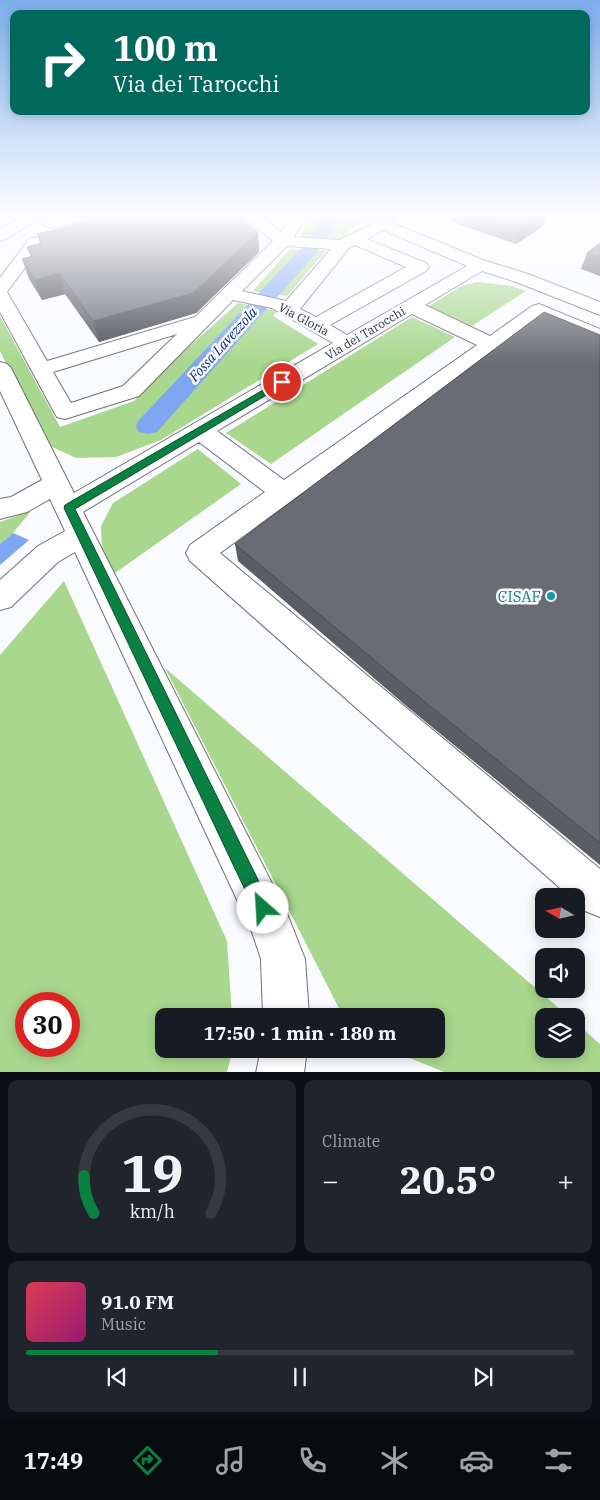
<!DOCTYPE html>
<html lang="en">
<head>
<meta charset="utf-8">
<style>
  :root { --surface:#171b24; --page:#20242c; --text:#f1f3f6; --muted:#9ea1a6; --line:#363941; --accent:#0b8043 }
  body { margin:0; font-family:"IBM Plex Serif",serif; background:var(--page); color:var(--text); height:100vh; display:flex; flex-direction:column; font-size:19px; white-space:nowrap }
  * { box-sizing:border-box; margin:0 }
  p { font-size:16px; color:var(--muted) }
  .icon { flex:none; width:28px; height:28px; fill:none; stroke:currentColor; stroke-width:2; stroke-linecap:round; stroke-linejoin:round }
  .map { position:relative; height:1072px; overflow:hidden }
  .panel { display:flex; flex-direction:column; gap:8px; padding:8px; background:#0d0f14; flex:1 }
  .panel>* { flex:none }
  .hud { position:absolute; left:10px; top:10px; width:580px; height:105px; border-radius:10px; box-shadow:0 2px 12px #0003; background:#00695c; color:#fff; overflow:hidden }
  .needle { width:32px; rotate:279deg }
  .controls { position:absolute; left:535px; top:888px; display:grid; gap:10px }
  .controls a { display:grid; place-items:center; width:50px; height:50px; border-radius:10px; background:var(--surface); box-shadow:0 2px 12px #0003; font-size:25px }
  .speed { position:absolute; left:15px; top:992px; display:flex; gap:10px; font-size:25px; font-weight:700; text-align:center }
  .speed>* { display:grid; place-content:center; width:65px; height:65px; border-radius:50%; background:var(--surface); box-shadow:0 2px 12px #0003; line-height:1 }
  .speed .limit { border:8px solid #d22; background:#fff; color:#111 }
  .pin { position:absolute; display:grid; place-items:center; width:42px; height:42px; color:#fff; margin:-21px; border:2px solid #fff; border-radius:50%; box-shadow:0 1px 5px #0007 }
  .me { position:absolute; width:55px; margin:-28px; rotate:334deg; stroke-linejoin:round; filter:drop-shadow(0 0 4px #0008) }
  .turn { display:flex; align-items:center; gap:18px; height:105px; padding:0 20px; font-size:22px }
  .turn .icon { width:65px; height:65px; stroke-width:2.5 }
  .turn b { display:block; font-size:35px; line-height:42px }
  .big { font-size:38px; font-weight:800; line-height:1.1 }
  .panel .widget { flex:1; display:flex; flex-direction:column; justify-content:center; gap:8px; min-width:0; padding:0 18px; border-radius:10px; background:var(--page) }
  .panel .dial { align-items:center; gap:0 }
  .dial svg { height:130px; overflow:visible; fill:none; stroke:var(--line); stroke-width:7; stroke-linecap:round; text-anchor:middle }
  .dial text { fill:var(--text); stroke:none }
  .song { display:flex; align-items:center; gap:15px }
  .cover { width:60px; height:60px; border-radius:8px; background:linear-gradient(135deg,hsl(350 70% 55%),hsl(320 70% 35%)) }
  .played { height:5px; border-radius:2px; background:linear-gradient(90deg,var(--accent) 35%,var(--line) 35%) }
  .keys { display:flex; justify-content:space-around; direction:ltr }
  .heat { display:flex; justify-content:space-between; align-items:center; font-size:28px; direction:ltr }
  .panel .tiles { flex:1; display:grid; gap:8px; grid-template-columns:1fr 1fr }
  .widget:last-child { grid-column:span 2 }
  .trip { position:absolute; left:155px; top:1008px; width:290px; height:50px; border-radius:10px; background:var(--surface); box-shadow:0 2px 12px #0003; font-weight:800; line-height:50px; text-align:center }
  .tab-bar { display:flex; height:80px; justify-content:space-around; align-items:center; background:#090b0e; color:var(--muted) }
  .tab-bar .icon { width:35px; height:35px }
  .tab-bar .current { color:var(--accent) }
  .tab-bar b { font-size:22px; color:var(--text) }
  .map>svg:first-child { display:block }
  .green { fill:#a8d78d; fill-rule:evenodd }
  .water { fill:#7fa6f3 }
  .lines { fill:none; stroke-linecap:round; stroke-linejoin:round }
  .canal { fill:#7fa6f3; fill-rule:evenodd }
  .minor-casing { stroke:#6e7079; stroke-width:2 }
  .minor { fill:#fff; fill-rule:evenodd }
  .wall { fill:#5b5d65 }
  .shaded-wall { fill:#4a4c52 }
  .building { fill:#6a6c75; stroke:#4a4c52 }
  .route { fill:#0b8043; stroke:#07532c }
  .culture-dot { fill:#0f9aa8; stroke:#fafbff; stroke-width:2 }
  .labels { text-anchor:middle; dominant-baseline:central; stroke-width:5; stroke-linejoin:round; paint-order:stroke }
  .far-street-label { font-size:12px; fill:#323337; stroke:#fafbff }
  .far-water-label { font-size:14px; font-style:italic; fill:#06287f; stroke:#fafbff }
  .culture-label { font-size:15px; fill:#0d838f; stroke:#fafbff; text-anchor:end }
</style>
</head>
<body>
<div class="map">
<svg width="600" height="1073" viewBox="0 0 600 1073">
  <rect width="100%" height="100%" fill="#fafbff"/>
  <path class="green" d="M314,213H386L401,221L372,219L359,222L342,239L298,238Z
    M290,249L326,251L287,296L253,291Z
    M477,282L512,286L526,291L472,326L429,306L461,286Z
    M238,303L277,311L273,316L318,344L161,440L116,457L76,458L46,444L0,351V316L60,427L134,401L177,357Z
    M412,317L455,337L271,464L226,433Z
    M198,449L241,484L115,573L102,549L101,526L113,503Z
    M31,511L13,533L0,544V522Z
    M64,581L227,941L232,1016H164V1049H233L227,1072H0V655ZM26,1004H69V1046H26Z
    M165,668L568,1016H544V1049H576V1023L600,1044V1072H444L388,1049H436V1016H343Z"/>
  <path class="water" d="M13,533L29,540L0,565V544Z"/>
  <g class="lines">
    <path class="canal" d="M327,213H343L319,250L157,432L148,434L139,432L136,426L139,420L307,242Z"/>
    <defs>
      <path id="minor" d="M27,213H46L6,239L0,241V229Z
        M72,213H101L99,216L51,228L45,226L43,223L45,220Z
        M240,213H257L281,232L294,213H309L294,237L340,240L382,219L486,261L528,274L600,302V315L516,282L482,271L425,305L490,336L532,306L539,304L600,329V342L541,318L220,553L600,869V917L585,911L576,902V896H569L190,561L186,553L190,545L265,492L199,442L83,512L286,911L305,959L309,1016H263L261,959L252,932L75,552L58,562L11,607L0,610V580L38,546L65,531L50,499L27,512L0,519V499L11,497L42,480L0,391V362L7,364L11,368L74,493L333,343L272,308L233,300L139,396L65,419L57,417L54,412L0,312V278L29,239L77,227L83,229L85,232L83,235L41,246L7,292L47,361L195,317L273,241ZM383,230L467,266L347,335L330,325L426,271L429,267L426,263L367,239ZM355,245L406,267L316,317L300,309L349,248ZM287,246L331,249L286,301L242,291ZM412,314L477,345L284,480L217,431ZM177,334L123,386L71,403L53,372Z
        M261,1049H307L304,1073H256Z"/>
    </defs>
    <use href="#minor" class="minor-casing"/>
    <use href="#minor" class="minor"/>
  </g>
  <path class="wall" d="M447,213H547L543,226L516,244L452,222L453,216Z
    M258,232L259,252L196,313L99,342L65,294L42,300L29,279L22,259L31,257L27,247L40,243L37,234Z
    M600,243V276L581,269L587,253Z
    M600,335V865L404,704L238,561L235,544Z"/>
  <path class="shaded-wall" d="M543,213H547L543,226L516,244L521,228Z
    M258,232L259,252L196,313L99,342L93,321Z
    M59,273L65,294L42,300L35,280Z"/>
  <path class="building" d="M124,213H234L258,232L193,293L93,321L59,273L35,280L22,259L33,256L27,247L42,243L37,234Z
    M477,213H543L521,228Z
    M600,243V257L587,253Z
    M544,312L600,335V843L409,689L235,544Z"/>
  <linearGradient id="sky" x2="0" y2="1"><stop stop-color="#7eaeec"/><stop offset="0.59" stop-color="#fdfdff"/><stop offset="1" stop-color="#fdfdff" stop-opacity="0"/></linearGradient>
  <rect width="600" height="364" fill="url(#sky)"/>
  <path class="route" d="M282,379L285,380V384L75,509L269,902L271,908L269,915L263,917L257,915L64,508L65,505Z"/>
  <circle class="culture-dot" cx="551" cy="596" r="5"/>
  <g class="labels">
    <g class="far-street-label">
      <text transform="translate(304 319) rotate(28)">Via Gloria</text>
      <text transform="translate(365 333) rotate(-31)">Via dei Tarocchi</text>
    </g>
    <g class="far-water-label">
      <text transform="translate(223 344) rotate(-48)">Fossa Lavezzola</text>
    </g>
    <g class="culture-label">
      <text x="541" y="596">CISAF</text>
    </g>
  </g>
</svg>
<div class="controls">
<a><svg class="needle" viewBox="-14 -14 28 28"><path d="M0-13l5 13h-10z" fill="#e53935"/><path d="M0 13l5-13h-10z" fill="#9ea1a6"/></svg></a>
<a><svg class="icon" aria-label="sound" viewBox="0 0 24 24"><path d="M4 9h4l5-4v14l-5-4H4zM17 9q2 3 0 6"/></svg></a>
<a><svg class="icon" aria-label="layers" viewBox="0 0 24 24"><path d="M12 4l9 5-9 5-9-5zM3 14l9 5 9-5"/></svg></a>
</div>
<div class="speed"><div class="limit">30</div></div>
<div class="pin" style="left:282px;top:382px;background:#d93025"><svg class="icon" aria-label="arrive" viewBox="0 0 24 24"><path d="M6 21V4h12l-3 4 3 4H6"/></svg></div>
<svg class="me" style="left:263px;top:908px" viewBox="-20 -20 40 40"><circle r="19" fill="#fff"/><path d="M0-13L10 11 0 6-10 11z" fill="#0b8043"/></svg>
<div class="trip">17:50 · 1 min · 180 m</div>
<div class="hud">
<div class="turn"><svg class="icon" aria-label="right" viewBox="0 0 24 24"><path d="M7 20v-9h11M14 6l5 5-5 5"/></svg><div><b>100 m</b>Via dei Tarocchi</div></div>
</div>
</div>
<section class="panel">
<div class="tiles">
<div class="widget dial"><svg viewBox="0 0 100 80">
<path d="M14 69A42 42 0 1 1 86 69"/>
<path d="M14 69A42 42 0 0 1 8 46" stroke="#0b8043"/>
<text x="50" y="56" font-size="32" font-weight="700">19</text>
<text x="50" y="72" font-size="11">km/h</text>
</svg></div>
<div class="widget"><p>Climate</p>
<div class="heat"><a>−</a><b class="big">20.5°</b><a>+</a></div>
</div>
<div class="widget">
<div class="song"><i class="cover"></i><div><b>91.0 FM</b><p>Music</p></div></div>
<div class="played"></div>
<div class="keys"><svg class="icon" aria-label="previous" viewBox="0 0 24 24"><path d="M18 5L8 12l10 7zM5 5v14"/></svg><svg class="icon" aria-label="pause" viewBox="0 0 24 24"><path d="M8 5v14M16 5v14"/></svg><svg class="icon" aria-label="next" viewBox="0 0 24 24"><path d="M6 5l10 7-10 7zM19 5v14"/></svg></div>
</div>
</div>
</section>
<nav class="tab-bar">
<b>17:49</b>
<svg class="icon current" aria-label="directions" viewBox="0 0 24 24"><path d="M12 3l9 9-9 9-9-9zM9 14v-3h6M13 9l2 2-2 2"/></svg>
<svg class="icon" aria-label="music" viewBox="0 0 24 24"><path d="M9 18V5l10-2v13"/><circle cx="6" cy="18" r="3"/><circle cx="16" cy="16" r="3"/></svg>
<svg class="icon" aria-label="phone" viewBox="0 0 24 24"><path d="M5 4h4l2 5-3 2q2 4 5 5l2-3 5 2v4C11 20 4 13 5 4z"/></svg>
<svg class="icon" aria-label="climate" viewBox="0 0 24 24"><path d="M12 3v18M4 7l16 10M4 17L20 7"/></svg>
<svg class="icon" aria-label="car" viewBox="0 0 24 24"><path d="M5 17H2v-5l4-1 3-4h7l3 4 3 1v5h-3M9 17h6M6 11h13"/><circle cx="7" cy="17" r="2"/><circle cx="17" cy="17" r="2"/></svg>
<svg class="icon" aria-label="filters" viewBox="0 0 24 24"><path d="M4 7h16M4 17h16"/><circle cx="9" cy="7" r="2"/><circle cx="15" cy="17" r="2"/></svg>
</nav>
</body>
</html>
